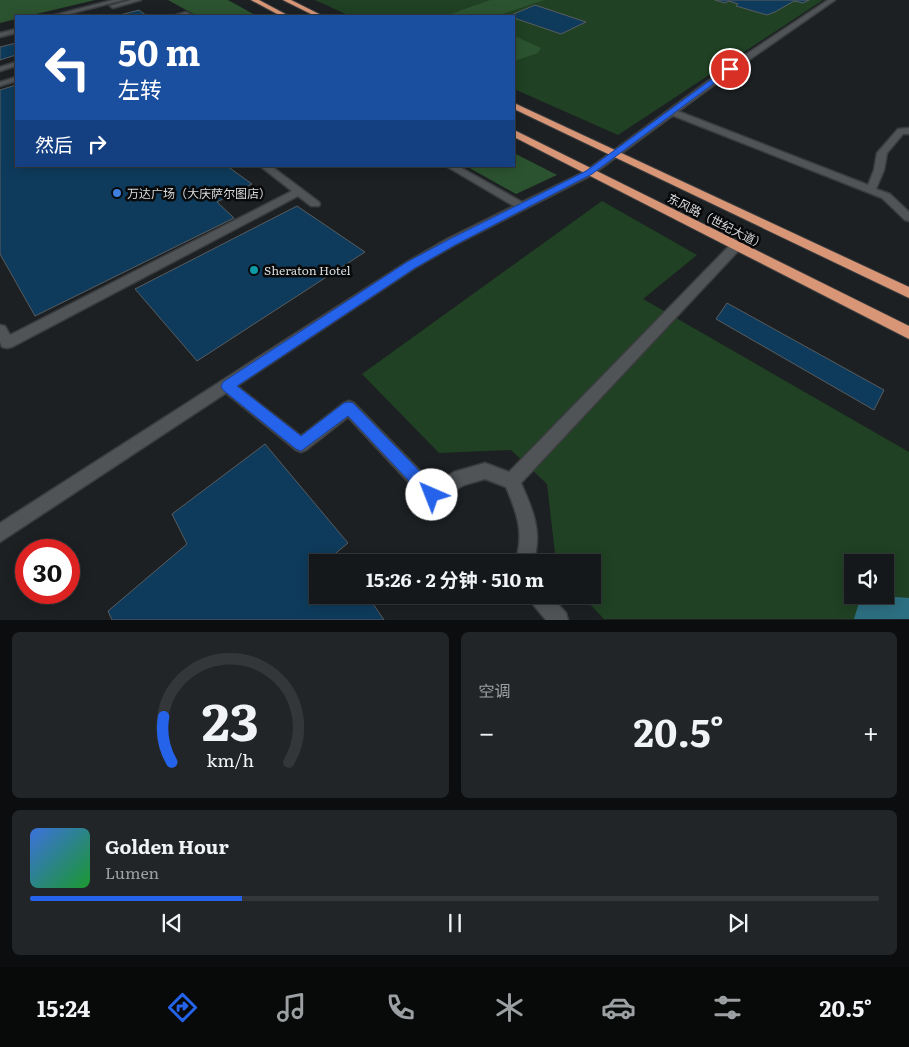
<!DOCTYPE html>
<html lang="zh">
<head>
<meta charset="utf-8">
<style>
  :root { --surface:#15181a; --page:#222527; --text:#f1f3f6; --muted:#9da0a2; --line:#343739; --accent:#2563eb }
  body { margin:0; font-family:Literata,"Noto Sans SC",serif; background:var(--page); color:var(--text); height:100vh; display:flex; flex-direction:column; font-size:19px; white-space:nowrap }
  * { box-sizing:border-box; margin:0 }
  p { font-size:16px; color:var(--muted) }
  .icon { flex:none; width:28px; height:28px; fill:none; stroke:currentColor; stroke-width:2; stroke-linecap:round; stroke-linejoin:round }
  .map { position:relative; height:620px; overflow:hidden }
  .sheet { display:flex; flex-direction:column; gap:12px; padding:12px; background:#0c0d0e; flex:1 }
  .sheet>* { flex:none }
  .banner { position:absolute; left:15px; top:15px; width:500px; height:152px; border-radius:0px; box-shadow:0 2px 12px #0003,0 0 0 1px var(--line); background:#1a4fa0; color:#fff; overflow:hidden }
  .controls { position:absolute; left:844px; top:554px; display:grid; gap:10px }
  .controls a { display:grid; place-items:center; width:50px; height:50px; border-radius:0px; background:var(--surface); box-shadow:0 2px 12px #0003,0 0 0 1px var(--line); font-size:25px }
  .speed { position:absolute; left:15px; top:539px; display:flex; gap:10px; font-size:25px; font-weight:700; text-align:center }
  .speed>* { display:grid; place-content:center; width:65px; height:65px; border-radius:50%; background:var(--surface); box-shadow:0 2px 12px #0003,0 0 0 1px var(--line); line-height:1 }
  .speed .limit { border:8px solid #d22; background:#fff; color:#111 }
  .pin { position:absolute; display:grid; place-items:center; width:42px; height:42px; color:#fff; margin:-21px; border:2px solid #fff; border-radius:50%; box-shadow:0 1px 5px #0007 }
  .me { position:absolute; width:55px; margin:-28px; rotate:316deg; stroke-linejoin:round; filter:drop-shadow(0 0 4px #0008) }
  .turn { display:flex; align-items:center; gap:18px; height:105px; padding:0 20px; font-size:22px }
  .turn .icon { width:65px; height:65px; stroke-width:2.5 }
  .turn b { display:block; font-size:35px; line-height:42px }
  .then { display:flex; align-items:center; height:48px; padding:0 20px; background:#0003; gap:10px; font-size:19px }
  .big { font-size:38px; font-weight:700; line-height:1.1 }
  .sheet .card { flex:1; display:flex; flex-direction:column; justify-content:center; gap:8px; min-width:0; padding:0 18px; border-radius:8px; background:var(--page) }
  .sheet .dial { align-items:center; gap:0 }
  .dial svg { height:130px; overflow:visible; fill:none; stroke:var(--line); stroke-width:7; stroke-linecap:round; text-anchor:middle }
  .dial text { fill:var(--text); stroke:none }
  .song { display:flex; align-items:center; gap:15px }
  .cover { width:60px; height:60px; border-radius:8px; background:linear-gradient(135deg,hsl(220 70% 55%),hsl(130 70% 35%)) }
  .played { height:5px; border-radius:2px; background:linear-gradient(90deg,var(--accent) 25%,var(--line) 25%) }
  .keys { display:flex; justify-content:space-around; direction:ltr }
  .heat { display:flex; justify-content:space-between; align-items:center; font-size:28px; direction:ltr }
  .sheet .tiles { flex:1; display:grid; gap:12px; grid-template-columns:1fr 1fr }
  .card:last-child { grid-column:span 2 }
  .trip { position:absolute; left:309px; top:554px; width:292px; height:50px; border-radius:0px; background:var(--surface); box-shadow:0 2px 12px #0003,0 0 0 1px var(--line); font-weight:700; line-height:50px; text-align:center }
  .menu { display:flex; height:80px; justify-content:space-around; align-items:center; background:#080a0a; color:var(--muted) }
  .menu .icon { width:35px; height:35px }
  .menu .active { color:var(--accent) }
  .menu b { font-size:22px; color:var(--text) }
  .map>svg:first-child { display:block }
  .green { fill:#204123; fill-rule:evenodd }
  .forest { fill:#2c532f }
  .water { fill:#2c6f82 }
  .building { fill:#0e3b5b; stroke:#585c5f }
  .lines { fill:none; stroke-linecap:round; stroke-linejoin:round }
  .pedestrian-casing { stroke:#3a3c3e; stroke-width:3 }
  .minor-casing { stroke:#3a3c3e; stroke-width:3 }
  .secondary-casing { stroke:#3a3c3e; stroke-width:3 }
  .trunk-casing { stroke:#3a3c3e; stroke-width:2 }
  .pedestrian { fill:#505457; fill-rule:evenodd }
  .minor { fill:#505457; fill-rule:evenodd }
  .secondary { fill:#505457; fill-rule:evenodd }
  .trunk { fill:#d89677; fill-rule:evenodd }
  .route { fill:#2563eb; stroke:#184099 }
  .shop-dot { fill:#3f7fe0; stroke:#08090a; stroke-width:2 }
  .culture-dot { fill:#0f9aa8; stroke:#08090a; stroke-width:2 }
  .labels { text-anchor:middle; dominant-baseline:central; stroke-width:5; stroke-linejoin:round; paint-order:stroke }
  .poi-label { font-size:12px; fill:#dadcde; stroke:#08090a; text-anchor:start }
  .street-label { font-size:12px; fill:#dadcde; stroke:#08090a }
</style>
</head>
<body>
<div class="map">
<svg width="909" height="620" viewBox="0 0 909 620">
  <rect width="100%" height="100%" fill="#1c2022"/>
  <path class="green" d="M315,0H823L618,135L514,89V16H350Z
    M602,201L697,255L643,299L909,452V619H604L581,595H592V562H556L547,484L511,450L439,453L362,374ZM852,562H885V595H852Z"/>
  <path class="forest" d="M0,0H95L28,16H16V19L0,23Z
    M168,0H228L257,16H197Z
    M490,0H544L497,16H445Z
    M514,37H517L541,48L538,53L514,61Z
    M514,153L557,175L516,194L466,166H514Z"/>
  <path class="water" d="M861,596H884L909,598V619H854Z"/>
  <path class="building" d="M715,0H809L803,3L794,1L775,12L767,15L736,6L738,4L729,1L725,3Z
    M535,5L586,22L561,34L514,18V16H509Z
    M139,10L147,16H116Z
    M16,43V55L0,60V47Z
    M16,85V166H227L252,184L217,202L234,218L35,316L0,254V90Z
    M297,206L365,252L197,361L135,289Z
    M727,303L884,390L874,410L716,319Z
    M265,444L348,543L336,553L343,562H318V595H367L384,620H112L108,611L187,544L172,514Z"/>
  <g class="lines">
    <defs>
      <path id="pedestrian" d="M16,77V81L0,86V82Z
        M669,110H675L868,185L874,170L877,153L898,129L909,128V134H903L887,153L884,170L876,189L890,194L909,212V221L905,220L882,198L669,114Z
        M260,166H271L319,202L320,204L319,206H311L298,196L12,347L7,348L2,347L0,342V325L5,326L10,335L292,191Z"/>
      <path id="minor" d="M828,0H835L733,71L592,175L455,245L415,268L237,386L301,436L344,403L349,401L354,403L434,485L454,472L485,463L509,472L732,243H740L742,246L740,249L521,483C533,510 543,533 533,562H515C525,534 517,513 506,487L485,479L464,485L432,503L426,501L348,417L306,450L301,452L296,450L226,393L0,542V523L407,262L447,239L514,206L446,166H458L522,202L586,171L727,67Z
        M186,12L193,16H175L176,15Z
        M16,62V66L0,71V67Z
        M529,595H550L566,613L568,620H546L531,602Z"/>
      <path id="secondary" d="M113,0H123L61,16H51Z
        M131,0H141L113,8L110,6Z
        M16,29V33L0,37V33Z"/>
      <path id="trunk" d="M251,0H259L289,16H281Z
        M283,0H291L323,16H315Z
        M514,103L909,287V298L514,109Z
        M514,130L909,326V339L514,137Z"/>
    </defs>
    <use href="#pedestrian" class="pedestrian-casing"/>
    <use href="#minor" class="minor-casing"/>
    <use href="#secondary" class="secondary-casing"/>
    <use href="#trunk" class="trunk-casing"/>
    <use href="#pedestrian" class="pedestrian"/>
    <use href="#minor" class="minor"/>
    <use href="#secondary" class="secondary"/>
    <use href="#trunk" class="trunk"/>
  </g>
  <path class="route" d="M727,68L733,69L592,174L455,245L415,268L237,386L301,436L344,403L349,402L353,403L438,490L440,495L438,500L432,502L427,500L348,416L301,451L296,449L223,390L221,386L223,382L407,262L448,240L586,171Z"/>
  <circle class="shop-dot" cx="117" cy="193" r="5"/>
  <circle class="culture-dot" cx="254" cy="270" r="5"/>
  <g class="labels">
    <g class="poi-label">
      <text x="127" y="193">万达广场（大庆萨尔图店）</text>
      <text x="264" y="270">Sheraton Hotel</text>
    </g>
    <g class="street-label">
      <text transform="translate(717 221) rotate(27)">东风路（世纪大道）</text>
    </g>
  </g>
</svg>
<div class="controls">
<a><svg class="icon" aria-label="sound" viewBox="0 0 24 24"><path d="M4 9h4l5-4v14l-5-4H4zM17 9q2 3 0 6"/></svg></a>
</div>
<div class="speed"><div class="limit">30</div></div>
<div class="pin" style="left:730px;top:69px;background:#d93025"><svg class="icon" aria-label="arrive" viewBox="0 0 24 24"><path d="M6 21V4h12l-3 4 3 4H6"/></svg></div>
<svg class="me" style="left:432px;top:495px" viewBox="-20 -20 40 40"><circle r="19" fill="#fff"/><path d="M0-13L10 11 0 6-10 11z" fill="#2563eb"/></svg>
<div class="trip">15:26 · 2 分钟 · 510 m</div>
<div class="banner">
<div class="turn"><svg class="icon" aria-label="left" viewBox="0 0 24 24"><path d="M17 20v-9H6M10 6l-5 5 5 5"/></svg><div><b>50 m</b>左转</div></div>
<div class="then">然后<svg class="icon" aria-label="right" viewBox="0 0 24 24"><path d="M7 20v-9h11M14 6l5 5-5 5"/></svg></div>
</div>
</div>
<section class="sheet">
<div class="tiles">
<div class="card dial"><svg viewBox="0 0 100 80">
<path d="M14 69A42 42 0 1 1 86 69"/>
<path d="M14 69A42 42 0 0 1 9 41" stroke="#2563eb"/>
<text x="50" y="56" font-size="32" font-weight="700">23</text>
<text x="50" y="72" font-size="11">km/h</text>
</svg></div>
<div class="card"><p>空调</p>
<div class="heat"><a>−</a><b class="big">20.5°</b><a>+</a></div>
</div>
<div class="card">
<div class="song"><i class="cover"></i><div><b>Golden Hour</b><p>Lumen</p></div></div>
<div class="played"></div>
<div class="keys"><svg class="icon" aria-label="previous" viewBox="0 0 24 24"><path d="M18 5L8 12l10 7zM5 5v14"/></svg><svg class="icon" aria-label="pause" viewBox="0 0 24 24"><path d="M8 5v14M16 5v14"/></svg><svg class="icon" aria-label="next" viewBox="0 0 24 24"><path d="M6 5l10 7-10 7zM19 5v14"/></svg></div>
</div>
</div>
</section>
<nav class="menu">
<b>15:24</b>
<svg class="icon active" aria-label="directions" viewBox="0 0 24 24"><path d="M12 3l9 9-9 9-9-9zM9 14v-3h6M13 9l2 2-2 2"/></svg>
<svg class="icon" aria-label="music" viewBox="0 0 24 24"><path d="M9 18V5l10-2v13"/><circle cx="6" cy="18" r="3"/><circle cx="16" cy="16" r="3"/></svg>
<svg class="icon" aria-label="phone" viewBox="0 0 24 24"><path d="M5 4h4l2 5-3 2q2 4 5 5l2-3 5 2v4C11 20 4 13 5 4z"/></svg>
<svg class="icon" aria-label="climate" viewBox="0 0 24 24"><path d="M12 3v18M4 7l16 10M4 17L20 7"/></svg>
<svg class="icon" aria-label="car" viewBox="0 0 24 24"><path d="M5 17H2v-5l4-1 3-4h7l3 4 3 1v5h-3M9 17h6M6 11h13"/><circle cx="7" cy="17" r="2"/><circle cx="17" cy="17" r="2"/></svg>
<svg class="icon" aria-label="filters" viewBox="0 0 24 24"><path d="M4 7h16M4 17h16"/><circle cx="9" cy="7" r="2"/><circle cx="15" cy="17" r="2"/></svg>
<b>20.5°</b>
</nav>
</body>
</html>
